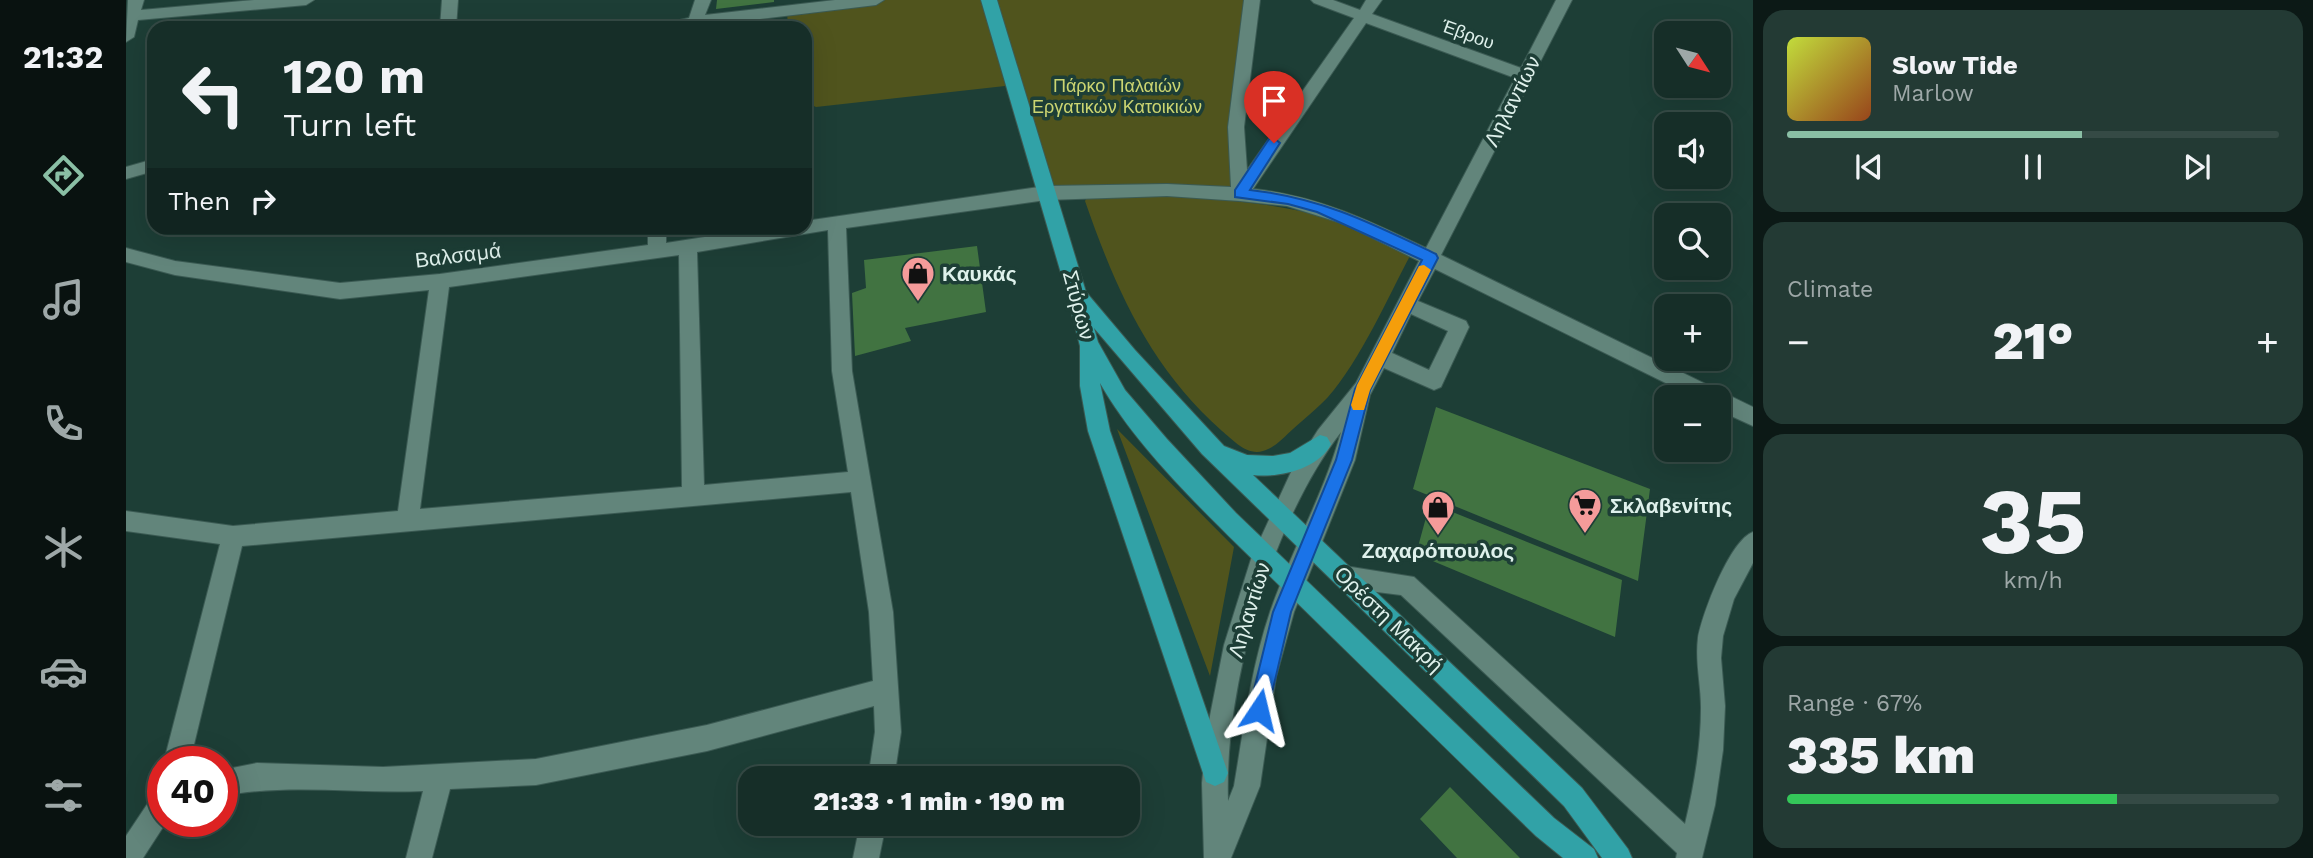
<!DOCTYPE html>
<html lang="en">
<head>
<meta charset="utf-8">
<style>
  :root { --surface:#162e28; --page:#233a34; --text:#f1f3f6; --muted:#9ea8a8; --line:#354a45; --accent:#8abfa5 }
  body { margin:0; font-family:"Work Sans",sans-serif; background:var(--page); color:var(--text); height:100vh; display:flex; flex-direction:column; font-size:26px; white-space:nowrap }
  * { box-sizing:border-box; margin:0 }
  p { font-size:23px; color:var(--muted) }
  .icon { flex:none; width:38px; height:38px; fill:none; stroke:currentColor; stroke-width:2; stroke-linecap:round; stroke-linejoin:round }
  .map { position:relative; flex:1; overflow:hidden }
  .panel { display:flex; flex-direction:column; gap:10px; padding:10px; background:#0c1916; width:560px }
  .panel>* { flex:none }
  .top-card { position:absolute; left:21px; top:21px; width:665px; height:214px; border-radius:21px; box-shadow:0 7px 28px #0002,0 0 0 2px var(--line); background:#162e28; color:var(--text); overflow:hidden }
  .needle { width:46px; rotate:126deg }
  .buttons { position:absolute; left:1528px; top:21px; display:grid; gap:14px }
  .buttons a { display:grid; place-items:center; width:77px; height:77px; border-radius:14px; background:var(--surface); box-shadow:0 7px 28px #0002,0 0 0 2px var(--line); font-size:35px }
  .speed { position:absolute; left:21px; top:746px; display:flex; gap:14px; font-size:35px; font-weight:700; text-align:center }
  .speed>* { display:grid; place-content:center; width:91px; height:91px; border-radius:50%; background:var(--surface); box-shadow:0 7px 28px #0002,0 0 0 2px var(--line); line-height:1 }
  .speed .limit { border:10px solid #d22; background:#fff; color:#111 }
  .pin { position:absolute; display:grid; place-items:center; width:60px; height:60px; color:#fff; margin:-72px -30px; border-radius:50% 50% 50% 0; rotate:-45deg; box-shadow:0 0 7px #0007 }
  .pin .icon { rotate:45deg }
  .me { position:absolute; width:77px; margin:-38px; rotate:10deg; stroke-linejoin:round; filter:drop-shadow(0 0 5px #0008) }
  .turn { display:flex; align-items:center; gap:24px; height:147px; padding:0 21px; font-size:32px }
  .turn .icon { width:91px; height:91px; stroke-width:2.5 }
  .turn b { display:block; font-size:49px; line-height:60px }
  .then { display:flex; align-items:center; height:66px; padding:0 21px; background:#0003; gap:14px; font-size:26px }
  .big { font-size:52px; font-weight:800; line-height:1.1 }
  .panel .tile { flex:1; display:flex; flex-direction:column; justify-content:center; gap:10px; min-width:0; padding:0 24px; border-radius:21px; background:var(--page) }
  .panel .dial { align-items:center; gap:0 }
  .dial b { font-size:91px; line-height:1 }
  .song { display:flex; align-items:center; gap:21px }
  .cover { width:84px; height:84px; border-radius:10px; background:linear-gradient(135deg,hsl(70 70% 55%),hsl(20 70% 35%)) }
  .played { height:7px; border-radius:4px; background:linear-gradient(90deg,var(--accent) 60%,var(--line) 60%) }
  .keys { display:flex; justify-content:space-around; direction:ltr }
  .heat { display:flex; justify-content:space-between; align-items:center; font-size:38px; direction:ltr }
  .charge { height:10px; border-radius:5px; background:linear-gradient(90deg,#34c759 67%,var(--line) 0) }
  .trip { position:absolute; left:612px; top:766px; width:402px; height:70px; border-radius:21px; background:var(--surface); box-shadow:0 7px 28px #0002,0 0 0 2px var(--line); font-weight:800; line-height:70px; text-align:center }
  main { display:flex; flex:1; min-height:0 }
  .tab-bar { display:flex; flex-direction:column; width:126px; justify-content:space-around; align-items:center; background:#091210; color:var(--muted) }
  .tab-bar .icon { width:49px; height:49px }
  .tab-bar .on { color:var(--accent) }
  .tab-bar b { font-size:32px; color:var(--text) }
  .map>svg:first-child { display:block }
  .green { fill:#50541d }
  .building { fill:#417341 }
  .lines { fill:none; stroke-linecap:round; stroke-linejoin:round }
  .minor-casing { stroke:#3b5a53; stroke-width:2 }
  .major-casing { stroke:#3b5a53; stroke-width:2 }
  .minor { fill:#62857b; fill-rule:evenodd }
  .major { fill:#31a2a7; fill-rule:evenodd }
  .route { fill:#1a73e8; stroke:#114b97; stroke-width:2 }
  .slow { fill:#f59e0b }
  .labels { text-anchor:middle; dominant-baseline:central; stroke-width:7; stroke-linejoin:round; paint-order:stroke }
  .far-street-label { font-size:18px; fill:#dff1ec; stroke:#1d3e36 }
  .far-park-label { font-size:18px; fill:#ccd571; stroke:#1d3e36 }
  .street-label { font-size:21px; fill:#dff1ec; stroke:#1d3e36 }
  .poi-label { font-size:21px; font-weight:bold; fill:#dff1ec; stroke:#1d3e36; text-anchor:start }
</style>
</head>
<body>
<main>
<nav class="tab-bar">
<b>21:32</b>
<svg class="icon on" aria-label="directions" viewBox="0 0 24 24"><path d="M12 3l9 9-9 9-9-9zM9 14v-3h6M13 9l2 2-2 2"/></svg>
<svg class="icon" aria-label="music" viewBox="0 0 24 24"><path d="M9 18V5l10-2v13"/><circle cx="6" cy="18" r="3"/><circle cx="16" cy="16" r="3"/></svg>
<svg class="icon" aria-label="phone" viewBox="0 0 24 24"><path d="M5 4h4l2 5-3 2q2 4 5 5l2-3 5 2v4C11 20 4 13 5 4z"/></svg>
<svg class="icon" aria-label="climate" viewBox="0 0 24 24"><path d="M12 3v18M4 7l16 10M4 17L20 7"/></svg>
<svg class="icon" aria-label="car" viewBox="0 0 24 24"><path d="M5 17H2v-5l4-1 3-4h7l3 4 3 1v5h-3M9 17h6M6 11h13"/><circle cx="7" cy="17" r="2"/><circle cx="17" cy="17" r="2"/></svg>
<svg class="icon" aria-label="filters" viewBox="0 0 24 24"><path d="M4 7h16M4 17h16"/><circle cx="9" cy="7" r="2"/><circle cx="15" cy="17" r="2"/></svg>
</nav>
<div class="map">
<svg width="1627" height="858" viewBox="0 0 1627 858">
  <rect width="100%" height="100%" fill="#1d3e36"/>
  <path class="green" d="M750,0H1126L1110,127L1114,194L920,193L888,85L690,107L679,102V28H662L661,11Z
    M963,194C1043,197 1125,196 1202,218C1231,226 1258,241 1285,254C1262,297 1234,361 1202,397C1192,408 1179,418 1167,429C1158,437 1149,448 1137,451C1121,456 1107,440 1096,431C1024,367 990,290 959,201Z
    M991,429L1108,547L1084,676Z"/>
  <path class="building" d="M591,0H648V2L590,9Z
    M851,246L860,312L779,328L785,341L729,356L726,293L740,288L738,260Z
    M1310,407L1524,489L1512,581L1287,489Z
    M1304,503L1496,580L1489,637L1290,554Z
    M1324,787L1394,858H1331L1294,819Z"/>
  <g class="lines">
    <defs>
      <path id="minor" d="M2,0H18L15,10L128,0H188L180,5L12,20L8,37L0,42Z
        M316,0H332L330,28H314Z
        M569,0H585L579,15L709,0H758L750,5L560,28H532L535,24L563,18Z
        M1118,0H1134L1118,127L1121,170L1228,18L1188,3L1185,0H1207L1234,10L1240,0H1256L1246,14L1395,68L1430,0H1446L1315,255L1627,407V426L1592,410V397H1568L1309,269L1292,301L1340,321L1343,327L1315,387L1308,390L1258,368L1244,395L1229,460L1168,612L1150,677L1134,786L1105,858H1078L1076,783L1081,731L1098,645L1125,559L1165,472L1192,430L1230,383L1293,261L1218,224L1161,206L1114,201L1041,196L920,200L720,228L726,371L767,612L775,732L768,779H742L749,732L748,706L581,751L410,785L324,789L306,858H280L297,791C231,794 162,783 96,796V770L131,763L257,767L410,759L581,725L747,681L743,612L725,492L116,546L64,761H38L94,544L0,531V511L107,526L272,511L303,290L214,299L49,275L0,262V248L49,261L214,283L314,274L522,245V228H540V243L637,228H679V221L920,186L1041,184L1105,187L1102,127ZM1240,23L1389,78L1300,248C1244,221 1190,195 1127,189ZM702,230L706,371L722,472L578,485L571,252ZM553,255L556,487L294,509L323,287ZM1285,314L1322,331L1303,370L1266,353ZM1215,432C1198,494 1165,551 1144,612C1125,668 1118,727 1108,786L1102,801C1098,687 1145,523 1215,432Z
        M28,159V171L0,179V167Z
        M1627,532V563L1608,599L1597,636L1595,658L1599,706L1597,750L1589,805L1576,858H1550L1551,853L1275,595L1219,588L1211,585L1207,577L1211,569L1219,566L1288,577L1559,824C1568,786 1575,747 1575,708C1575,684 1569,662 1572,638C1576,614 1604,540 1627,532Z
        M37,790V821H41L17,858H0V836L28,794Z
        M734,824H760L753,858H727Z"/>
      <path id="major" d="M855,0H871L960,292L1009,350L1098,446L1121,455L1147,456L1164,453L1194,435L1201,437L1205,444C1193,469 1153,478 1127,475L1456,788L1502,849L1506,858H1476L1438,806L1076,454L968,328L972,342L999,390L1041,439L1110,513L1428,818L1468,849L1472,858H1437L1410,836C1324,753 1239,669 1154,586C1095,528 1014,454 974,383L984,431L1102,773L1098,782L1089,786L1080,782L962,431L954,386V346L939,287Z"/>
    </defs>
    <use href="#minor" class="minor-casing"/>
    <use href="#major" class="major-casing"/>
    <use href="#minor" class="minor"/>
    <use href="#major" class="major"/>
  </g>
  <path class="route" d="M1148,138L1154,143L1124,190C1196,198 1245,223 1310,254L1312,258L1244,390L1226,460L1165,612L1142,710L1139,717L1133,720L1126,717L1123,710L1147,612L1210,460L1229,389L1296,260L1191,212L1162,204L1109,197V190L1143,139Z"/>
  <path class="slow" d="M1298,265L1305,270L1244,390L1238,410H1227L1225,405L1231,385L1293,266Z"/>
  <defs>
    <symbol id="shop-pin" viewBox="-11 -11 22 30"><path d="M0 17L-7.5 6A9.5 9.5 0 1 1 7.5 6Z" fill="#f59b9a" stroke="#1d3e36"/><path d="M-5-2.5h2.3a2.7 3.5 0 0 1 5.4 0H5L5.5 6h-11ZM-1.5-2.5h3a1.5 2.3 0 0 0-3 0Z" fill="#111"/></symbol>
    <symbol id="supermarket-pin" viewBox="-11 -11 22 30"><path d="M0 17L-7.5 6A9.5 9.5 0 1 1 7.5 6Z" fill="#f59b9a" stroke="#1d3e36"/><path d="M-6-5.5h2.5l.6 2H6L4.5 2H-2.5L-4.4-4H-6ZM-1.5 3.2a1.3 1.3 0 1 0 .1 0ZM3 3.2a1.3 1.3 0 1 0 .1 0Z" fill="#111"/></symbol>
  </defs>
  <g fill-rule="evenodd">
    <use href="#shop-pin" x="773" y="254" width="38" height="52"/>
    <use href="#supermarket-pin" x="1440" y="486" width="38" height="52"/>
    <use href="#shop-pin" x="1293" y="488" width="38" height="52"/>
  </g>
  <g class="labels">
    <g class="far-street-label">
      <text transform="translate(1342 34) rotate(20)">Έβρου</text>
    </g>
    <g class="far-park-label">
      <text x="991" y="85">Πάρκο Παλαιών<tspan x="991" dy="21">Εργατικών Κατοικιών</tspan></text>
    </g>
    <g class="street-label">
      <text transform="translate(1386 101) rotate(-63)">Ληλαντίων</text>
      <text transform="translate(332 255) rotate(-7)">Βαλσαμά</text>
      <text transform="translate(953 305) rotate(75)">Στύρων</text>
      <text transform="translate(1123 610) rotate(-73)">Ληλαντίων</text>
      <text transform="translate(1263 619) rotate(44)">Ορέστη Μακρή</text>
    </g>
    <g class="poi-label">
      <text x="816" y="273">Καυκάς</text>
      <text x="1484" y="505">Σκλαβενίτης</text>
      <text x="1312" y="550" text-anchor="middle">Ζαχαρόπουλος</text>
    </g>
  </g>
</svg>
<div class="buttons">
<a><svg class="needle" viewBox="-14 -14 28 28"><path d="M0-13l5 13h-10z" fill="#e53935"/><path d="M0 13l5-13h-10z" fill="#9ea8a8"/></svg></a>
<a><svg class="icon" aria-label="sound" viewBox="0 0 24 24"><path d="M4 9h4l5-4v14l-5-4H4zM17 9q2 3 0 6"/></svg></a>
<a><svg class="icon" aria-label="search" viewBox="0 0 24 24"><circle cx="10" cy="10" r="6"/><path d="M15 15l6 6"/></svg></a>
<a>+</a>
<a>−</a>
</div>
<div class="speed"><div class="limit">40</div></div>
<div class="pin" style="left:1148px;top:143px;background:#d93025"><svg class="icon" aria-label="arrive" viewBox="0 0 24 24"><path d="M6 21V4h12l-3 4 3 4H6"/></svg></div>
<svg class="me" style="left:1133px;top:710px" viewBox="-20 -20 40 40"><path d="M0-17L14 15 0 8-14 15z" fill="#1a73e8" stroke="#fff" stroke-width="4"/></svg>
<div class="trip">21:33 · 1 min · 190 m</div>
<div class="top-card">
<div class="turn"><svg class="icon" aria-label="left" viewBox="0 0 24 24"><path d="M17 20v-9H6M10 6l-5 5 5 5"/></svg><div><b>120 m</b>Turn left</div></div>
<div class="then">Then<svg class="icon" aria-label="right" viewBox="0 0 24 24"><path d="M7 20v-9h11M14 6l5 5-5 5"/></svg></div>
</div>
</div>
<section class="panel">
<div class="tile">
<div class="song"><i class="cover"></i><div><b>Slow Tide</b><p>Marlow</p></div></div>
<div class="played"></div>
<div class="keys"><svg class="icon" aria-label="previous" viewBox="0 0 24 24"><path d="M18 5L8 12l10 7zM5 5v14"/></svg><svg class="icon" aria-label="pause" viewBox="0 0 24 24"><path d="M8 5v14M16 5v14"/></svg><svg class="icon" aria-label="next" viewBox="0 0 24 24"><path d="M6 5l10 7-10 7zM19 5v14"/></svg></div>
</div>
<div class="tile"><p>Climate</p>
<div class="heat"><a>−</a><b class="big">21°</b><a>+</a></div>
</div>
<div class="tile dial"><b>35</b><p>km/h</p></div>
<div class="tile"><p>Range · 67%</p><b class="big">335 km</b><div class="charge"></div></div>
</section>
</main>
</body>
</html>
